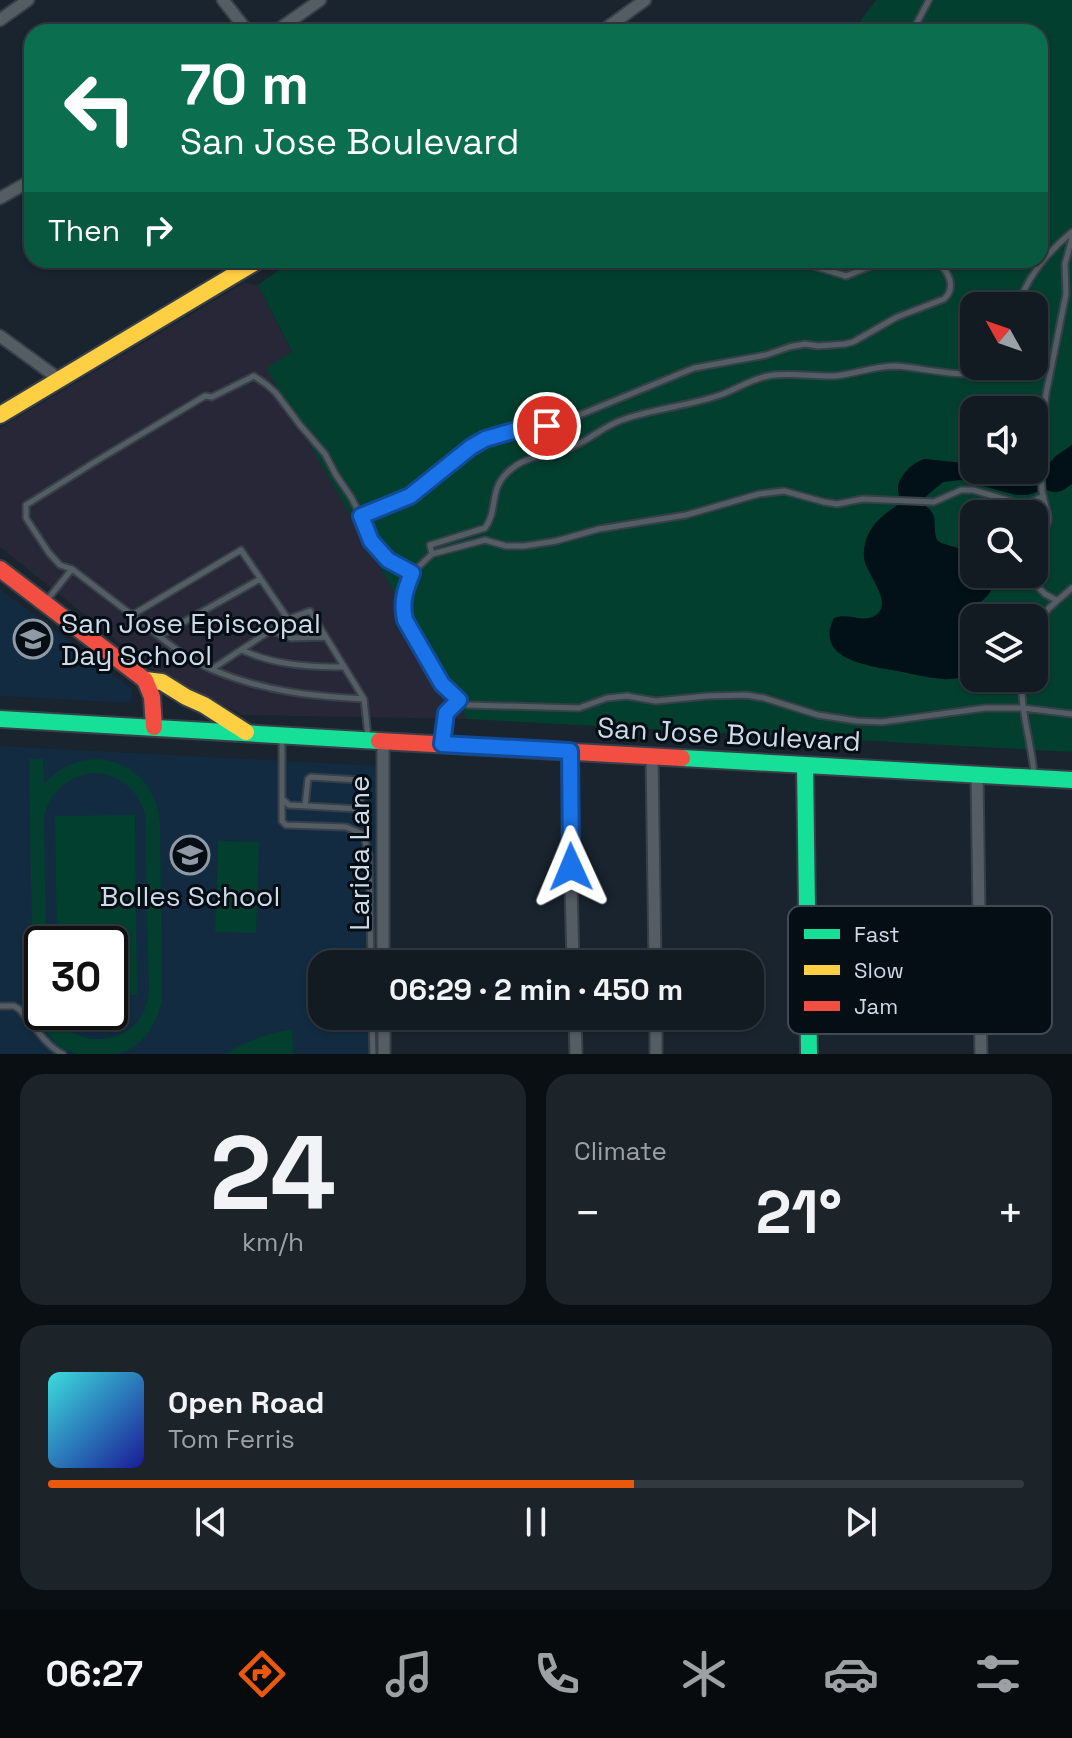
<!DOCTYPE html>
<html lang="en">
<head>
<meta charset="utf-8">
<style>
  :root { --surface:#131b22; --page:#1c242a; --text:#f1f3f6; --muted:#9da1a5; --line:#323940; --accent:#ea580c }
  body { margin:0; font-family:"Space Grotesk",sans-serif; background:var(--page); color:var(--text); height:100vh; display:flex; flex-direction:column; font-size:30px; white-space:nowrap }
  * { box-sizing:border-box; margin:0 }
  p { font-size:26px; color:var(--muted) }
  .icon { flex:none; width:44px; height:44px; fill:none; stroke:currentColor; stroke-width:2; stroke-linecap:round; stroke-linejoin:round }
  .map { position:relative; height:1054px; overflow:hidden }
  .sheet { display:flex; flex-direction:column; gap:20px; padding:20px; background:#0a0f13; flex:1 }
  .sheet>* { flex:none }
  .hud { position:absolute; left:24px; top:24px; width:1024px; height:244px; border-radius:24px; box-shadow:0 2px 6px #0004,0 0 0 2px var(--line); background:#0b6e4f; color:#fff; overflow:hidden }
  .needle { width:52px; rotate:310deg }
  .fabs { position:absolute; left:960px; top:292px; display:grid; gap:16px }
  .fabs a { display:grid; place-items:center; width:88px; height:88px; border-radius:16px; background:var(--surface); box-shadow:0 2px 6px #0004,0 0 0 2px var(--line); font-size:40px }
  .speed { position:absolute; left:24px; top:926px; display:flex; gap:16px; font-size:40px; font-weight:700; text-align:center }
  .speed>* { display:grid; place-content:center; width:104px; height:104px; border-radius:50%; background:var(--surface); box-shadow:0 2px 6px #0004,0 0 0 2px var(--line); line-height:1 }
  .speed .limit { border:4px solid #111; border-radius:12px; background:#fff; color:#111 }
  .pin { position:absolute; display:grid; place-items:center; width:68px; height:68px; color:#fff; margin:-34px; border:4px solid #fff; border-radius:50%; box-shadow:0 2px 8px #0007 }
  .me { position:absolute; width:88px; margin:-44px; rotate:359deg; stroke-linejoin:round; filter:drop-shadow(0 0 6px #0008) }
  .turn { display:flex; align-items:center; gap:28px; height:168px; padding:0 24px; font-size:36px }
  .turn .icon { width:104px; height:104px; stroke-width:2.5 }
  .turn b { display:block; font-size:56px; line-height:68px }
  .then { display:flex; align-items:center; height:76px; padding:0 24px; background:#0003; gap:16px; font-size:30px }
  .big { font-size:60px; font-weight:700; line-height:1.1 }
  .sheet .card { flex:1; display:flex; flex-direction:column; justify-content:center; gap:12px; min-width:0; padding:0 28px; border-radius:24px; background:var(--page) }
  .sheet .dial { align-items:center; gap:0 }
  .dial b { font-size:104px; line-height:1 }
  .song { display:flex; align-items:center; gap:24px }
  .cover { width:96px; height:96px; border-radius:12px; background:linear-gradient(135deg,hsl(180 70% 55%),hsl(240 70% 35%)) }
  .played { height:8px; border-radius:4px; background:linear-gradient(90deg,var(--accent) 60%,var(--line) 60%) }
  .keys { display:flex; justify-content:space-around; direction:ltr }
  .heat { display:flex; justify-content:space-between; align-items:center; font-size:44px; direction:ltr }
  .sheet .tiles { flex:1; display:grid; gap:20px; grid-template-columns:1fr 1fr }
  .card:last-child { grid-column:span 2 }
  .trip { position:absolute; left:308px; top:950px; width:456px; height:80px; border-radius:24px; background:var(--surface); box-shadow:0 2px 6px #0004,0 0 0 2px var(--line); font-weight:700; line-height:80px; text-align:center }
  .menu { display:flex; height:128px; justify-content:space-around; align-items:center; background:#080b0e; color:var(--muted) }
  .menu .icon { width:56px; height:56px }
  .menu .on { color:var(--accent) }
  .menu b { font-size:36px; color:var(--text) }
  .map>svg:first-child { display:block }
  .commercial { fill:#282737 }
  .built { fill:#132b40; fill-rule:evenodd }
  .green { fill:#033f2e; fill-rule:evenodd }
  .water { fill:#021017 }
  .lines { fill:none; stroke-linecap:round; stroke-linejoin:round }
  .lane-casing { stroke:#373f48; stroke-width:9 }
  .street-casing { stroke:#373f48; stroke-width:15 }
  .fast-casing { stroke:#373f48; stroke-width:20 }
  .slow-casing { stroke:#373f48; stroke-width:20 }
  .jam-casing { stroke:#373f48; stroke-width:20 }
  .lane { stroke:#545d64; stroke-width:5 }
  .street { stroke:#545d64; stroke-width:11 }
  .fast { stroke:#16e098; stroke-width:16 }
  .slow { stroke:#ffcf43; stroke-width:16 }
  .jam { stroke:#f24e42; stroke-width:16 }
  .route-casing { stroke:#114b97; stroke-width:20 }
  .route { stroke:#1a73e8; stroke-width:14 }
  .labels { text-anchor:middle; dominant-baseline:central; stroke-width:6; stroke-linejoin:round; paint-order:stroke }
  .poi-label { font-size:28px; fill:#cedae7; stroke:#050d15; text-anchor:start }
  .street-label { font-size:28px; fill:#cedae7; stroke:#050d15 }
  .key { fill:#050d15; stroke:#414a54; stroke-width:2 }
  .key-label { font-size:22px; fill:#cedae7 }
</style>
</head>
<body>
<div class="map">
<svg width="1072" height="1054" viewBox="0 0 1072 1054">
  <rect width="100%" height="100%" fill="#19242e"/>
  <path class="commercial" d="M244,283L258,285L292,353L267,368L467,719L243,715L154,670L0,547V428Z"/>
  <path class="built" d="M0,589L132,689L131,703L0,696Z
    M0,746L380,766L379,964H322V1016H379V1054H0ZM42,944H110V1012H42Z"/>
  <path class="green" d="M876,0H1072V752L467,719L266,368L292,352L258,285L293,260H416L426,271L442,260H1040V32H852ZM974,306H1034V366H974ZM974,410H1034V470H974ZM974,514H1034V574H974ZM974,618H1034V678H974Z
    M29,759H43L44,784C86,737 155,761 160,823L162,1001C157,1024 141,1050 115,1054C109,1054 102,1054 96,1054C91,1054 83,1054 78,1054C49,1049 35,1018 33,993ZM94,773C121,775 139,790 145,815L149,991C145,1047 76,1054 50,1012H42V944H46L44,817C50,791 68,776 94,773Z
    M135,815L137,995L110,996V944H57L55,816Z
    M218,841L259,842L256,933L215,932Z
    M292,1029L293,1054H225C246,1041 268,1033 292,1029Z"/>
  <path class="water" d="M1072,445V484C1061,492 1057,495 1045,489L1028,495H1016L961,480L943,482L923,499V504C941,517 931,521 937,540L941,543L974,553V574H992C997,600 976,598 970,617C967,627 973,633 974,642C975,653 974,664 974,674C964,677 953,680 943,679C928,678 913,674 898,671C871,666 813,660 834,618C848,612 863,624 876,615C894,602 866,574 864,558C863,548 866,536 872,528C879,517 891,510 900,503C900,498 898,494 898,489C898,476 914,461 925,459L974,464V470H1034V466L1038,469L1044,468L1057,455Z"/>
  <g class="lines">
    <defs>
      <path id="lane" d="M912,32L929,0
        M802,260L807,264L846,276L886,260
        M1018,306C1027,277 1049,251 1072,232
        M1021,504L1030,503L1043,496
        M1027,514L1021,504L973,490H961L934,502L863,499L837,504L824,502L784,491L759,494L686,515L599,529L556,541L524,546H506L485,540L432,554L412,573L403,594L402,609L405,620C422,649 437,688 468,705L579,708L607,698L627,696L656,701L707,696L746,695L764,698L818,715L857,721L882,722L985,708H1023L1072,714
        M361,516L410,496L471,447L485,439L523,428L560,423L694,368L766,355L789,347L805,344L818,346L845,344L853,342L897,317L944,299C958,286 947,267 932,260
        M1034,523L1044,531
        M432,554L430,545L485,528C498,511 489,490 507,473C525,454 551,456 574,446C591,439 604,426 622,420C655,408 690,406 723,394C738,388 752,379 768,376C790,372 813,377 835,376C855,374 875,366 895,366C923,367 974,383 997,366
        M72,569L60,565L49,553L26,518V505L98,460L205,396L212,397L254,376L267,385L276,393L300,425L325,454L336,475L351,497L361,516L371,541L388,560L412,573
        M47,600L72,569L132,615L241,550L288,619L310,611L364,699L368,736
        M1056,600L1045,594L1039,588L1038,572L1042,551L1044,531L1048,522V515L1042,491L1040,453L1046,394L1066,294L1065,264L1072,238
        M132,615C157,634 183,658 213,670C263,691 310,696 364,699
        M1034,630L1049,608L1072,588
        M272,631L291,638L325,637
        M159,636L260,579
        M242,650C274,665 309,667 344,667
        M212,669L288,619
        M1022,678C1020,710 1031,741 1034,773
        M282,741V799L289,805L360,809L362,784L359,780L311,777L308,779L305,806
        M443,742L446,713L459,700
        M282,799V821L286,825L346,827L363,834L369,855L371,964
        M0,1006H14L19,1009C33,1023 45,1046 63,1054
        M372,1016L373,1054"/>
      <path id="street" d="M223,0L248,32
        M0,20L28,0
        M275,32L320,0
        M601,32L645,0
        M0,198L32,180
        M0,336L59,379
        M383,742V964
        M570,751V843L573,964
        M652,756L655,964
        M977,774L981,1054
        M384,1016V1054
        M575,1016L576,1054
        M656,1016V1054"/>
      <path id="fast" d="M0,719L379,741
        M682,758L1072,780
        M805,765L809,1054"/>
      <path id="slow" d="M0,415L259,260
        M145,680L162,682L186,697L204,705L246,732"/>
      <path id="jam" d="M0,569L145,680L152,697L154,727
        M379,741L682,758"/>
    </defs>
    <use href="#lane" class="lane-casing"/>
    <use href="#street" class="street-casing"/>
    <use href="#fast" class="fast-casing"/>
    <use href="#slow" class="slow-casing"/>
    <use href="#jam" class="jam-casing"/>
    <use href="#lane" class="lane"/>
    <use href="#street" class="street"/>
    <use href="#fast" class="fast"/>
    <use href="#slow" class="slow"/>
    <use href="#jam" class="jam"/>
  </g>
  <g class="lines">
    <defs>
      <path id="route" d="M547,426L523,428L485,439L471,447L410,496L361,516L371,541L388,560L412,573C405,590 401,602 405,620L442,684L459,700L446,713L442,744L570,751L571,867"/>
    </defs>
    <use href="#route" class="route-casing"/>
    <use href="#route" class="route"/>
  </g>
  <defs>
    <symbol id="school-ring" viewBox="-11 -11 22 22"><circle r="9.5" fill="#050d15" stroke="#8f9aa6" stroke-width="1.5"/><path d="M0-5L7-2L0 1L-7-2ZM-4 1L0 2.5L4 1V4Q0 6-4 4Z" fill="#8f9aa6"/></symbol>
  </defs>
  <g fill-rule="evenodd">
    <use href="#school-ring" x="11" y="617" width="44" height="44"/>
    <use href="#school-ring" x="168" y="833" width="44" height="44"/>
  </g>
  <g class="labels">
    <g class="poi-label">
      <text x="61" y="623">San Jose Episcopal<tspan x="61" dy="32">Day School</tspan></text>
      <text x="190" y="896" text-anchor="middle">Bolles School</text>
    </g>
    <g class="street-label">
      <text transform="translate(729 734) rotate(3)">San Jose Boulevard</text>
      <text transform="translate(359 853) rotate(-90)">Larida Lane</text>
    </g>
  </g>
  <rect x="788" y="906" width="264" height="128" rx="12" class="key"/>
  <rect x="804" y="929" width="36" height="10" fill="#16e098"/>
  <rect x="804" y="965" width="36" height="10" fill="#ffcf43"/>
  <rect x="804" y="1001" width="36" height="10" fill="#f24e42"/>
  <g class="key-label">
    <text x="854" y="942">Fast</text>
    <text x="854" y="978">Slow</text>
    <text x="854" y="1014">Jam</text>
  </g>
</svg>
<div class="fabs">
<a><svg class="needle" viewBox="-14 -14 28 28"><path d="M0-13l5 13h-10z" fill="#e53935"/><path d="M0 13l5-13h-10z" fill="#9da1a5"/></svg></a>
<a><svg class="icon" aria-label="sound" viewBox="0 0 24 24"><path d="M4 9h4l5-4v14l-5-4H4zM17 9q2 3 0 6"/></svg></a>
<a><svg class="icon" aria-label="search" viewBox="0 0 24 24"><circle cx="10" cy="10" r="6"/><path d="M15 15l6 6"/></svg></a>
<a><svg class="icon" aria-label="layers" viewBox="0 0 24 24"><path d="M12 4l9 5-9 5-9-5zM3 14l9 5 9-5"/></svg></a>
</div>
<div class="speed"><div class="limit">30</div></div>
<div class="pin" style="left:547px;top:426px;background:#d93025"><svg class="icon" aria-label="arrive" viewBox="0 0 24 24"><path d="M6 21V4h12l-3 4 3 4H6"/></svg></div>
<svg class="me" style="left:571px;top:867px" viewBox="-20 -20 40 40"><path d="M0-17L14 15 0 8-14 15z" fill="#1a73e8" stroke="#fff" stroke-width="4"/></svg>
<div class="trip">06:29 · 2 min · 450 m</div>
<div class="hud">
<div class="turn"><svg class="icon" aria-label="left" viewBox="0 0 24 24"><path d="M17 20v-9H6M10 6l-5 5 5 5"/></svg><div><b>70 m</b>San Jose Boulevard</div></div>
<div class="then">Then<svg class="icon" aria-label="right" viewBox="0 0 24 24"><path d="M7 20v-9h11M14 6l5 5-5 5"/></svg></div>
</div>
</div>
<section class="sheet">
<div class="tiles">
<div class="card dial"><b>24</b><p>km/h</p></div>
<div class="card"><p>Climate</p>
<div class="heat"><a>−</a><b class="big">21°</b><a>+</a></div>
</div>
<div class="card">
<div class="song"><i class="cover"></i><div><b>Open Road</b><p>Tom Ferris</p></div></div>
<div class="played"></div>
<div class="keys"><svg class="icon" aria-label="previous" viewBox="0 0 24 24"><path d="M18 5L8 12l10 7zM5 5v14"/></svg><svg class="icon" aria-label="pause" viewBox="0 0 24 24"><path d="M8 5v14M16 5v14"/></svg><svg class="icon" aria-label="next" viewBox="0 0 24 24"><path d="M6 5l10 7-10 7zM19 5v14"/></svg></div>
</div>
</div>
</section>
<nav class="menu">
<b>06:27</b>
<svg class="icon on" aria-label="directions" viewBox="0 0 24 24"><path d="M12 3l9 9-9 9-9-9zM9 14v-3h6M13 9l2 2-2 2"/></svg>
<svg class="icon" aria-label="music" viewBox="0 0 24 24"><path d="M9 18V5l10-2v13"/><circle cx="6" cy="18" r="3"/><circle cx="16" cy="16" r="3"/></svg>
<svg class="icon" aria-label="phone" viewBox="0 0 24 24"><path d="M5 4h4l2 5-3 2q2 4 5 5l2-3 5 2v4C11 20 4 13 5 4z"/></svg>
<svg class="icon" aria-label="climate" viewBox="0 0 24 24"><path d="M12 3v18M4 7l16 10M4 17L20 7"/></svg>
<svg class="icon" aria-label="car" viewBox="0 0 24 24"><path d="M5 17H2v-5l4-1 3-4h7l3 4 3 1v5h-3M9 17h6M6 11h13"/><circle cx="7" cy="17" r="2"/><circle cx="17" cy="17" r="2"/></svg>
<svg class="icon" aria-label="filters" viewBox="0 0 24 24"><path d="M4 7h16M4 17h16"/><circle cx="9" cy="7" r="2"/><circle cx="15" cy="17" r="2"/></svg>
</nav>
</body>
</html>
